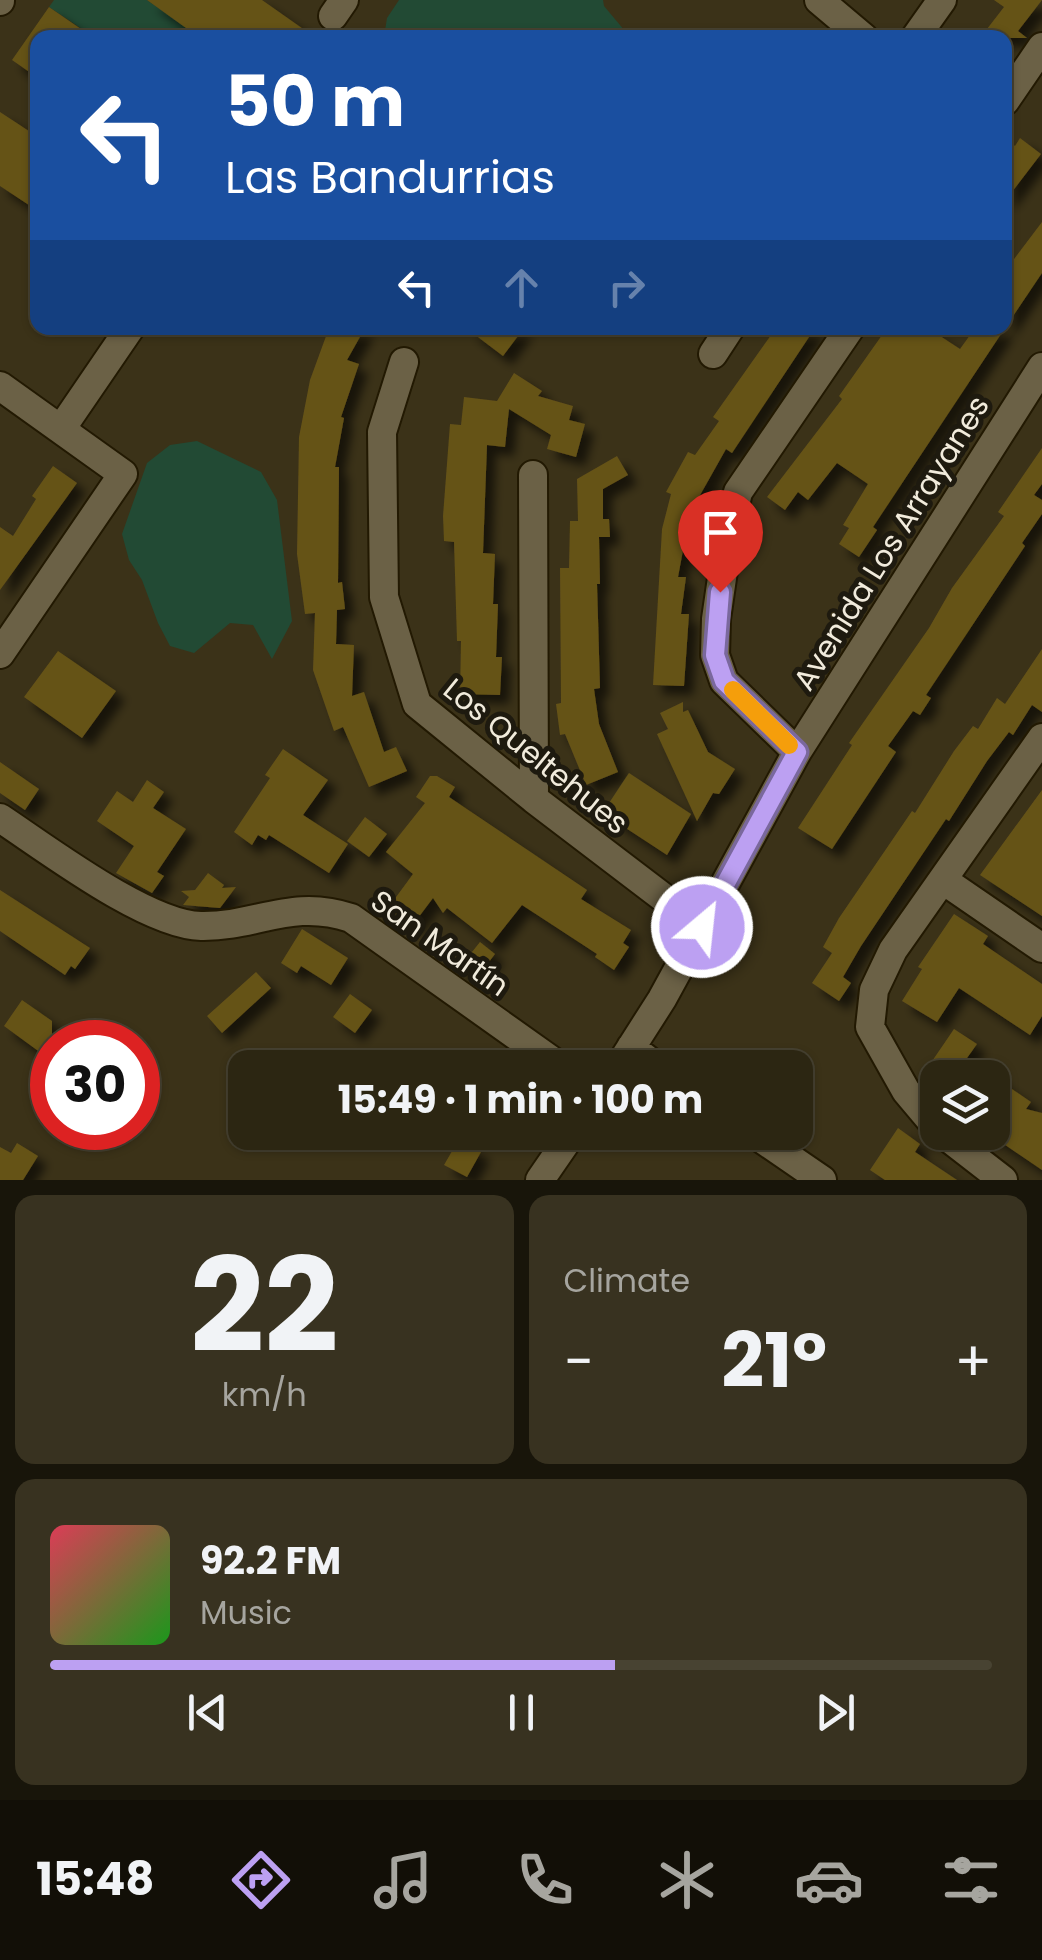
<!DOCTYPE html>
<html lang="en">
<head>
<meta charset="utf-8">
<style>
  :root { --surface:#2c2612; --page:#383220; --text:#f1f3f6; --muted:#a6a59f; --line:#484332; --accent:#bca0f2 }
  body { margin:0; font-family:Poppins,sans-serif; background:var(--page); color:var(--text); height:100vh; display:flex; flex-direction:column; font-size:38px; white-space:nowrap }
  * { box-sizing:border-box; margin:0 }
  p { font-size:32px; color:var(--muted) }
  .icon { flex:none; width:55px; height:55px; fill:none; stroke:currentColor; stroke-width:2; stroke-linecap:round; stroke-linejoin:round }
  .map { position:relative; height:1180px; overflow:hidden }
  .sheet { display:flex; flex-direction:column; gap:15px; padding:15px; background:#18150a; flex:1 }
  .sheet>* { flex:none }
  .hud { position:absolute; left:30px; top:30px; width:982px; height:305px; border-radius:20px; box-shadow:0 2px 8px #0004,0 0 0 2px var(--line); background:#1a4fa0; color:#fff; overflow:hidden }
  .buttons { position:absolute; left:920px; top:1060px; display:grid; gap:20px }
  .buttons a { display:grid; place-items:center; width:90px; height:90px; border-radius:20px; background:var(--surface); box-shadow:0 2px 8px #0004,0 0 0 2px var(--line); font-size:50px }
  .speed { position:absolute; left:30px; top:1020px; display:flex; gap:20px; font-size:50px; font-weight:700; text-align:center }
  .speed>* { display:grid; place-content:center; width:130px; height:130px; border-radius:50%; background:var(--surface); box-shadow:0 2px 8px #0004,0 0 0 2px var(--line); line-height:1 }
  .speed .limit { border:15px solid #d22; background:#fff; color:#111 }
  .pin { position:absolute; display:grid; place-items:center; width:85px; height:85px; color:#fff; margin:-102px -42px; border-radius:50% 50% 50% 0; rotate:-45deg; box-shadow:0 0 10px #0007 }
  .pin .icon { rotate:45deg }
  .me { position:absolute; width:110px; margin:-55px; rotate:28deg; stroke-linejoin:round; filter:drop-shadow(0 0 8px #0008) }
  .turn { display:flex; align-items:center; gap:35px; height:210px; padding:0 30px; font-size:45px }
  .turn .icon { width:130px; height:130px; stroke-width:2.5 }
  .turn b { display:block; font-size:70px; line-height:85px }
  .lanes { display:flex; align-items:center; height:95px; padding:0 30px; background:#0003; justify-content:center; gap:50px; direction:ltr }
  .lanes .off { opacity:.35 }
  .big { font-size:75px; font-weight:700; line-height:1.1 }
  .sheet .card { flex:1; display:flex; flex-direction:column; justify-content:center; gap:15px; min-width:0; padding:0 35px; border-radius:20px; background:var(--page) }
  .sheet .dial { align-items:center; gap:0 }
  .dial b { font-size:130px; line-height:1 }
  .song { display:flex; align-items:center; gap:30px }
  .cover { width:120px; height:120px; border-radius:15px; background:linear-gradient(135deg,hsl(350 70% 55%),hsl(120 70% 35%)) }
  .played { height:10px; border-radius:5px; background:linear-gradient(90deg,var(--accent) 60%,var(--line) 60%) }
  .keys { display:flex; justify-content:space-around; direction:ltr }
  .heat { display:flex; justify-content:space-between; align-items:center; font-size:55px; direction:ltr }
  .sheet .tiles { flex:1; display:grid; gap:15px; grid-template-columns:1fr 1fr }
  .card:last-child { grid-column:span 2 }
  .trip { position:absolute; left:228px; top:1050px; width:585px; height:100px; border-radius:20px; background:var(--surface); box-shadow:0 2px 8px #0004,0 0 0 2px var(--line); font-weight:700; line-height:100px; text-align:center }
  .menu { display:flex; height:160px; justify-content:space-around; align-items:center; background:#120f07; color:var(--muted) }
  .menu .icon { width:70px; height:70px }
  .menu .selected { color:var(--accent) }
  .menu b { font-size:45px; color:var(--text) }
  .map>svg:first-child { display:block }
  .green { fill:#224a34 }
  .building { fill:#655218; filter:url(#shadow) }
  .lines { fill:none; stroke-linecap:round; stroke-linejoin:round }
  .minor-casing { stroke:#221902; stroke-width:32 }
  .minor { stroke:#6b6146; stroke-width:28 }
  .route-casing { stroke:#7a689d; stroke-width:25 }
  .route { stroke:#bca0f2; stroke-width:18 }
  .slow { stroke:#f59e0b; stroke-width:18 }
  .labels { text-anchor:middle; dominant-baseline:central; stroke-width:10; stroke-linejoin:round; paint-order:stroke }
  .street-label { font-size:30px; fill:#f1ebdc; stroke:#1e1a0f }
</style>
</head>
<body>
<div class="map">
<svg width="1042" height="1180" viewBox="0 0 1042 1180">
  <defs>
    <filter id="shadow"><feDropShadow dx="9" dy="9" stdDeviation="5" flood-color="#0009"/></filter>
  </defs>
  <rect width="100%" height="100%" fill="#3b3218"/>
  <path class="green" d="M54,0H147L200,37H94L49,7Z
    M399,0H603L604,6L630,37H384L387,18Z
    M197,441L261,472L277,500L292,621L272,659L253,625L230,623L194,653L170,646L158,623L142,580L129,560L122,534L147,463L170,445Z"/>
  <path class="building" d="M147,0H262L316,38H200Z
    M994,0H1042L1018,31L1027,38H980L1004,7Z
    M49,7L94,38H38V78L12,60Z
    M0,112L38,137V211L0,186Z
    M1005,138L1015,146L1020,138L1041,154L1005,201Z
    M1042,222V273L1005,328V271Z
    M329,328H365L347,360L359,364L341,417L344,418L335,467H339L338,583L342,582L345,609L337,610L336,644L354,645L352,696L364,692L384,752L396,747L407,771L369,787L343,727L334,731L313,670L315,613L305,614L297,554L299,437L310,380Z
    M466,328H524L503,356Z
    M776,328H815L732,453L726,449L690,513L678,577H686L681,614H689L684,686L653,685L662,529L671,494L666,492L688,452L695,455L719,421L713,417Z
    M887,328H928L960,349L975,328H1005L873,527L877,530L859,557L839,544L849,528L843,525L868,484L837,463L808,500L798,492L785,510L767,497L842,399L839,396Z
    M514,373L542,391L538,396L573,406L569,420L585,424L576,457L547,449L551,435L509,409L505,447L487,445L483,553L495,554L493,604H498L496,657H502L500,695L460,694L461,641H457L454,542L444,541L443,516L450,424L461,425L464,397L497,401Z
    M1042,448V484L1034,495L1042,500V514L1022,543L1025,546L926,695L931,698L920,715L913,711L888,746L896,752L832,849L798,828L852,745L849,743L929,628L952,588L1004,516L998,512Z
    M617,456L628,475L603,489V519H609L610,537H599L600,584H597L600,688L594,689L599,724L618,772L586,785L565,734L560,735L556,704L561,703L560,568H569L570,521H578L577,479Z
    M53,466L77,483L0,590V527L13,536L36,499L32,496Z
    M1042,649V712L1032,705L1013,735L1009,732L987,761L949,821L946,819L861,946L843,977L851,983L839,1001L812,983L832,953L823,947L839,918L912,811L915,813L954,751L973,726L978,729L997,698L1005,704Z
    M58,651L116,691L82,738L24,697Z
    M683,702V712L688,710L708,752L735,769L719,794L713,793L697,821L657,734L668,729L660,713Z
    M283,749L328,780L303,815L348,844L329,873L269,835L266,840L258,835L252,845L234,832L270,778L265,775Z
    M0,762L39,789L25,810L0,793Z
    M629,773L691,814L667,855L609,817L615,808L609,803Z
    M430,776H437L455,787L449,797L587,890L581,899L631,930L623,943L629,947L614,970L595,957L597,954L522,905L492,943L447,908L443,913L433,898L412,926L388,908L413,874L386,852L425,803L416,797Z
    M147,780L164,792L153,808L186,829L157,872L164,876L152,893L116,873L134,846L97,821L117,791L133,802Z
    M1042,790V916L980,875Z
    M365,817L387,834L369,857L347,841Z
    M208,873L224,885L222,888L236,887L220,908L183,905L189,897L181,891L195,890Z
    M0,890L90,948L75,969L71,966L65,975L0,931Z
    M954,914L988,936L983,944L1042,984V1016L1030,1035L959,988L937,1022L902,1001L922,969L918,967Z
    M302,929L348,958L331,985L301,966L297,973L281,963Z
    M480,942L495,954L475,980L459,968Z
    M256,972L271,988L222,1033L207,1016Z
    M350,994L372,1010L355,1033L333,1017Z
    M22,1000L52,1021V1061L4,1026Z
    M954,1029L977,1044L967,1058L1031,1102L1026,1109L1042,1113V1170L992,1136V1078H937L926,1070Z
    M898,1128L920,1144L915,1152L957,1180H885L870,1170Z
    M459,1139L481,1152L467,1177L444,1165Z
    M17,1143L38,1156L23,1180H0V1147L11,1153Z"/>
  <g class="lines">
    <defs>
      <path id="minor" d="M819,0L864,38
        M0,1V0
        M333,16L344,0
        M915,38L942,0
        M1005,101L1042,47
        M713,354L730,328
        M404,362L382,432L384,597L417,704L534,799L702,927
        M0,386L123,474L0,654
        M61,429L130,328
        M533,475L534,799
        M797,752L724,681L715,655L716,619L728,537L738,492L850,328
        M0,818C47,849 147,925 201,926C257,927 291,898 351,918L562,1068
        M943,880L1042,948
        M631,1047L658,1068
        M618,1068L662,999L797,752L1042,367
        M938,1129L906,1091L870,1027L874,990L893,950L1042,738
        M752,1132L822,1180
        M941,1132L1003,1180
        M540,1180L573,1132"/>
    </defs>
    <use href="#minor" class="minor-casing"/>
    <use href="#minor" class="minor"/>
  </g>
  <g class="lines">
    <defs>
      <path id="route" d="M702,927L797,752L724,681L715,655L720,592"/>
    </defs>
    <use href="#route" class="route-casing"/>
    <use href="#route" class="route"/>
    <path class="slow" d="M733,690L789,745"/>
  </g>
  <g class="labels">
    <g class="street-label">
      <text transform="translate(891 543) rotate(-58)">Avenida Los Arrayanes</text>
      <text transform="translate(536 756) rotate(39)">Los Queltehues</text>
      <text transform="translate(440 943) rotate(35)">San Martín</text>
    </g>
  </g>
</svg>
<div class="buttons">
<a><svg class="icon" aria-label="layers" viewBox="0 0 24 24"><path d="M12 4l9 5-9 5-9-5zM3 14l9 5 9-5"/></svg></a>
</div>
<div class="speed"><div class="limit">30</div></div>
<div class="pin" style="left:720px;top:592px;background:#d93025"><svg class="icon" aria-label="arrive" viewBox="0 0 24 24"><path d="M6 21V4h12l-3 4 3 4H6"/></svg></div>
<svg class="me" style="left:702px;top:927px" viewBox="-20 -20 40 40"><circle r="17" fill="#bca0f2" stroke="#fff" stroke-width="3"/><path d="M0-11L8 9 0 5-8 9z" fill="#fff"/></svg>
<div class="trip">15:49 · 1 min · 100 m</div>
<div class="hud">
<div class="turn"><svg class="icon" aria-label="left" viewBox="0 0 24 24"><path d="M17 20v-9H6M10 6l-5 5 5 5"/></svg><div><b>50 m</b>Las Bandurrias</div></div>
<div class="lanes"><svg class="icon" aria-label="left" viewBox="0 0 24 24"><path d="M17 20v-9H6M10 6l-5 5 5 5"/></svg><svg class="icon off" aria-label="ahead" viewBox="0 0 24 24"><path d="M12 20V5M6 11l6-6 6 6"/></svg><svg class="icon off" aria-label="right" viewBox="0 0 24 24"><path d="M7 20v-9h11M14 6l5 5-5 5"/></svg></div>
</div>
</div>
<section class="sheet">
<div class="tiles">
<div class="card dial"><b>22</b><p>km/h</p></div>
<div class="card"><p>Climate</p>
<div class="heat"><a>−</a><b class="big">21°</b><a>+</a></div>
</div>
<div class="card">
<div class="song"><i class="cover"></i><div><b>92.2 FM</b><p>Music</p></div></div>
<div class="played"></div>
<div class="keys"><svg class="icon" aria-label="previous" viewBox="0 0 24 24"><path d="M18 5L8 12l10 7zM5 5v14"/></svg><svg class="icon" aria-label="pause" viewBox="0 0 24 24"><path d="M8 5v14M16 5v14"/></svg><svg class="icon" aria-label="next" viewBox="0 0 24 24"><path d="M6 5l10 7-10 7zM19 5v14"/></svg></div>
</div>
</div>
</section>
<nav class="menu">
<b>15:48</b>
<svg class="icon selected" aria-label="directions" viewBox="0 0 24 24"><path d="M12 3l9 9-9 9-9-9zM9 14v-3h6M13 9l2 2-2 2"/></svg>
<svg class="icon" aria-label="music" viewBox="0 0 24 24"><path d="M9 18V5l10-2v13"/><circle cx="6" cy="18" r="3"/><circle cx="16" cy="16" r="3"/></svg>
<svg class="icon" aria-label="phone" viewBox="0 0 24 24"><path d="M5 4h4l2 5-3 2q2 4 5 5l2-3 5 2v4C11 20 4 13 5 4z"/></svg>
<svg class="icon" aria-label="climate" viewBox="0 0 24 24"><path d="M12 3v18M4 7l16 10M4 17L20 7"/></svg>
<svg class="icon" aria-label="car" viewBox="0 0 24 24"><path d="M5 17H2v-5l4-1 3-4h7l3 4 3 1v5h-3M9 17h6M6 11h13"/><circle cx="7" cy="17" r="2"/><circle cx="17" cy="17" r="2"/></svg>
<svg class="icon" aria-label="filters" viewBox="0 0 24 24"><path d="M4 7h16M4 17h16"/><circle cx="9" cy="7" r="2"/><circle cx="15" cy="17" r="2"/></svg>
</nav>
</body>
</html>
